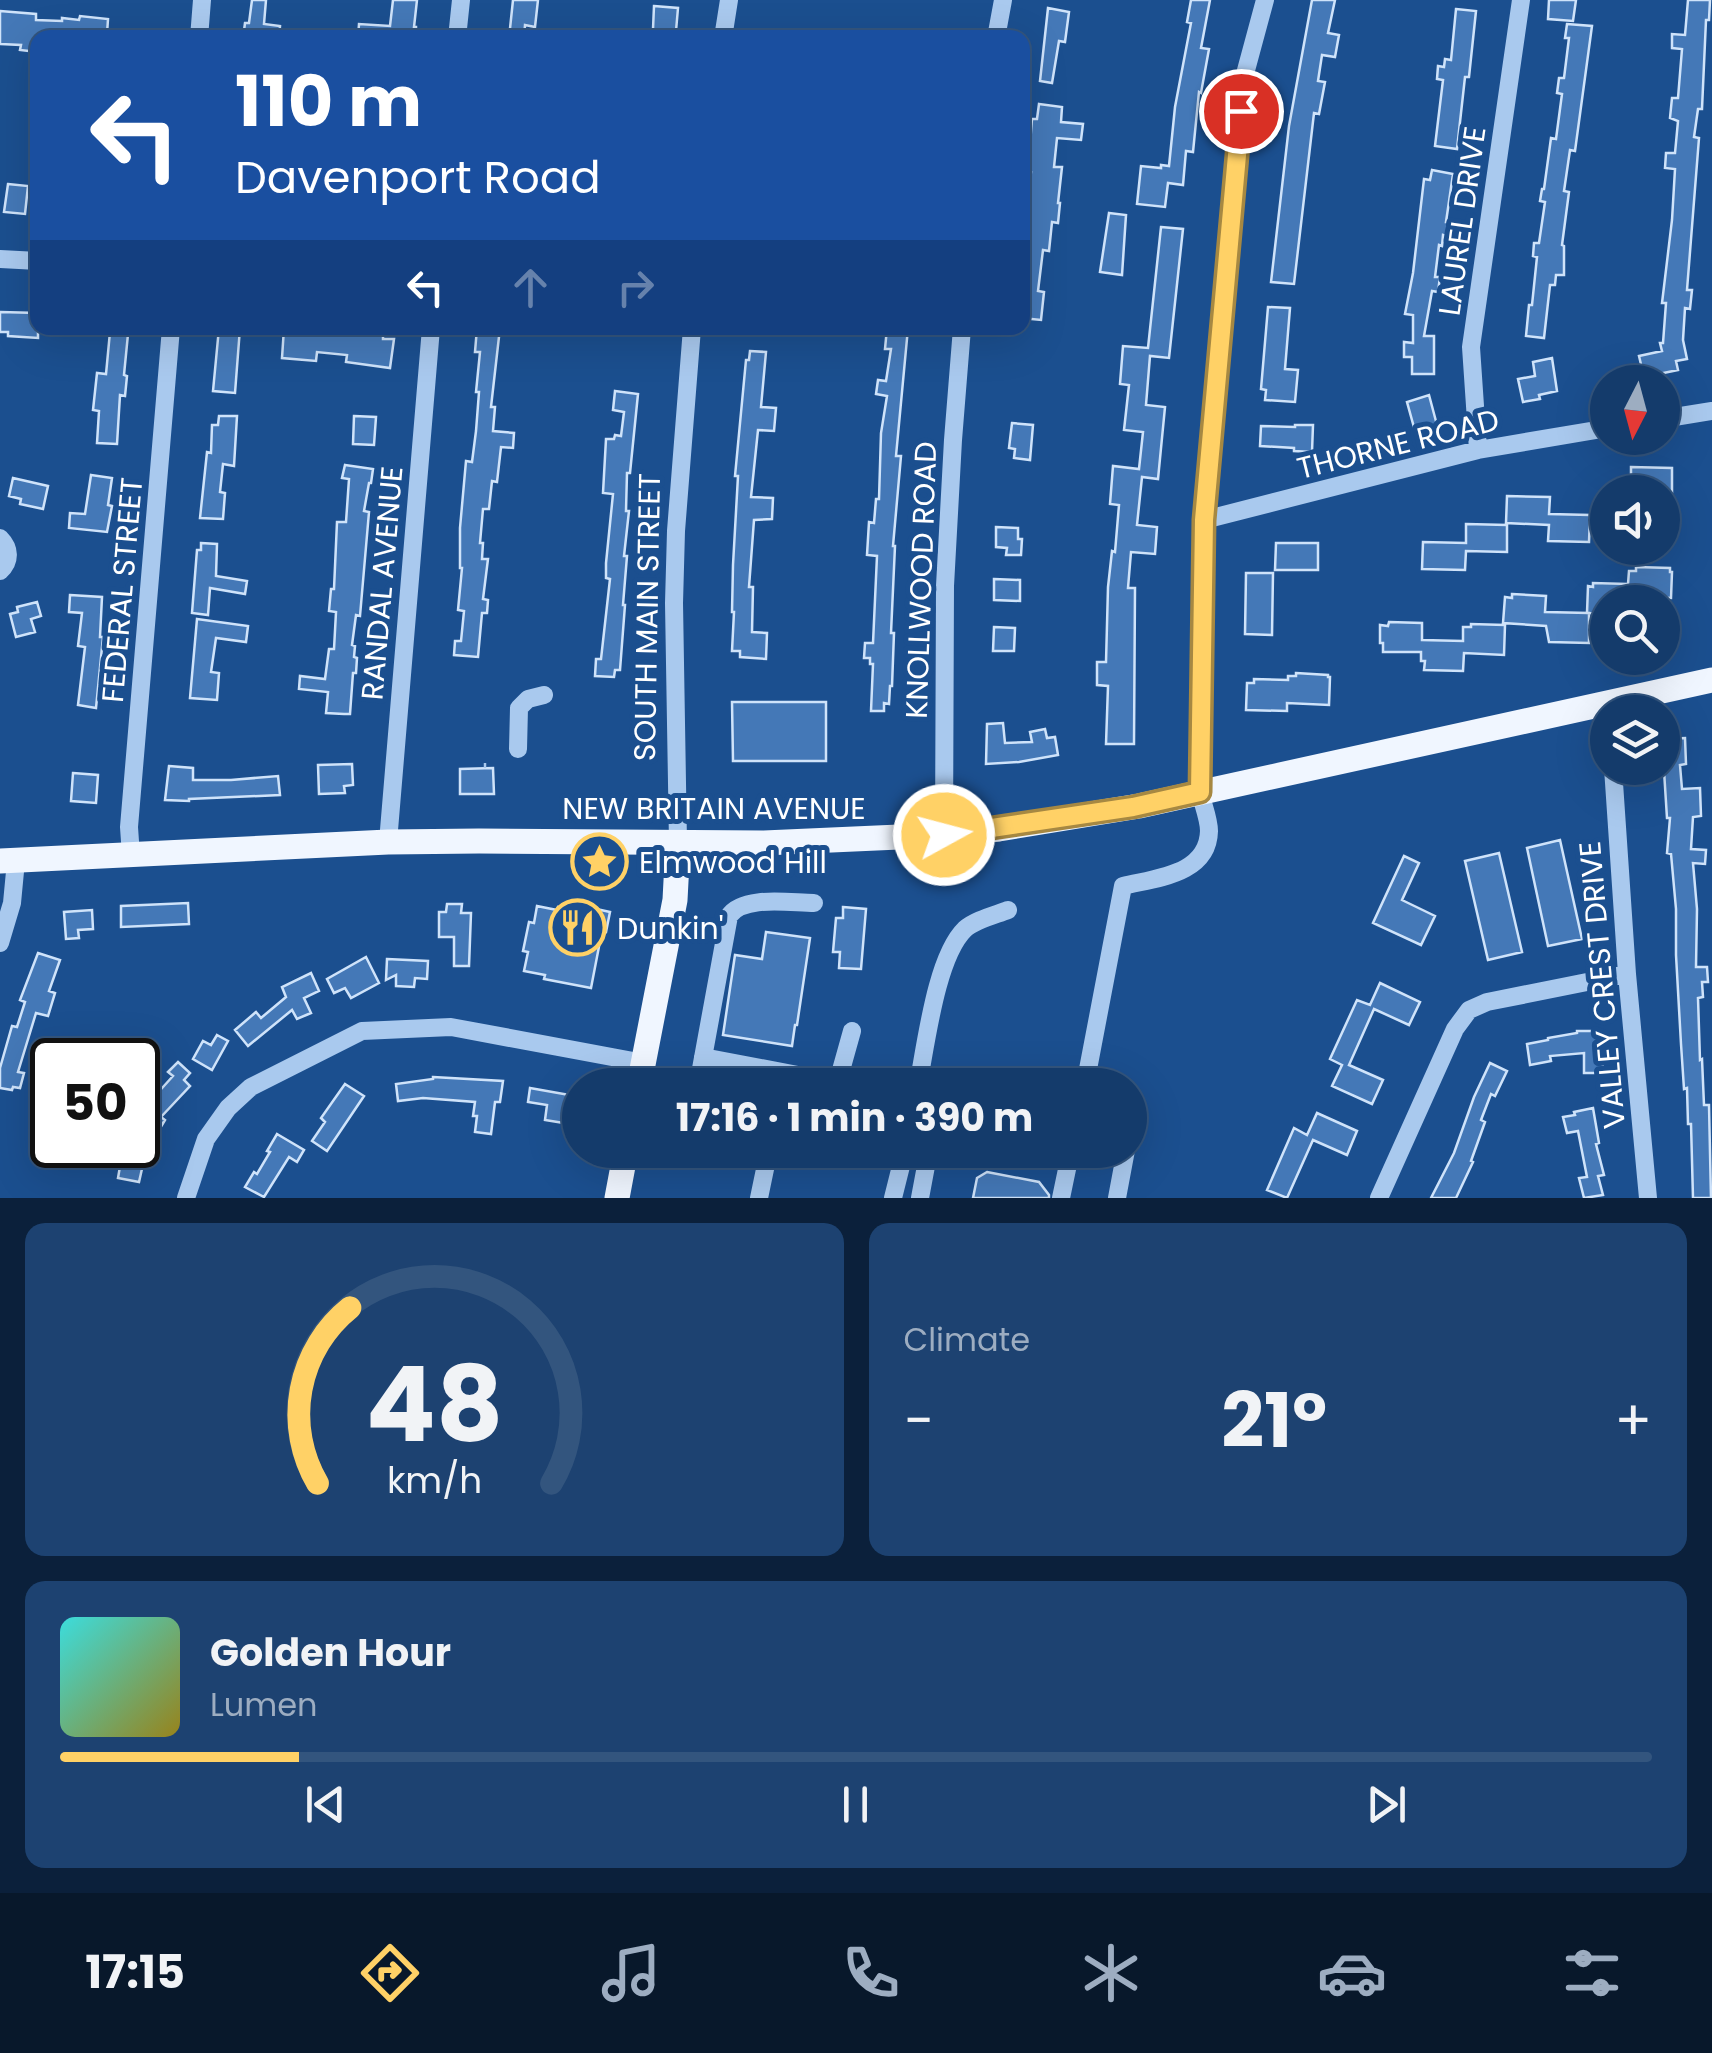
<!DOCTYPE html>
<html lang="en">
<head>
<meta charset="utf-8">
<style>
  :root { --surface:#143b6b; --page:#1d4271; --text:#f1f3f6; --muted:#9dadc1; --line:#33557e; --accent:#ffd166 }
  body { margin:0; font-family:Poppins,sans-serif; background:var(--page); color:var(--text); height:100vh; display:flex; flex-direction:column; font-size:38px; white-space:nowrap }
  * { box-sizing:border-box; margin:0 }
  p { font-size:32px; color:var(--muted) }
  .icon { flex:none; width:55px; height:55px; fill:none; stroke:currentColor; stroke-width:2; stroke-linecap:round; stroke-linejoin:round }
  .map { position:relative; height:1198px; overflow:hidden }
  .details { display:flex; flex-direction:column; gap:25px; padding:25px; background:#0b203b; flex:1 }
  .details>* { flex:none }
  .hud { position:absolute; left:30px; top:30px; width:1000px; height:305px; border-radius:20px; box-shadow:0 10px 40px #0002,0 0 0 2px var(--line); background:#1a4fa0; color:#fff; overflow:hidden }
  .needle { width:65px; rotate:186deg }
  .buttons { position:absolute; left:1590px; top:365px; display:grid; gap:20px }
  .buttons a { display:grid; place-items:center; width:90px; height:90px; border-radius:50%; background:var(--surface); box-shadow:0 10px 40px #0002,0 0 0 2px var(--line); font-size:50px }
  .speed { position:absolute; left:30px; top:1038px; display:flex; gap:20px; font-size:50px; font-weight:700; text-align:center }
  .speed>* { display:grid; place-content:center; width:130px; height:130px; border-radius:50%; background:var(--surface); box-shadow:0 10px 40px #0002,0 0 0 2px var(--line); line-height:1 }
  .speed .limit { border:5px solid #111; border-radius:15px; background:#fff; color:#111 }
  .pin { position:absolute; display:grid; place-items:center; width:85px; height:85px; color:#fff; margin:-42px; border:5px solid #fff; border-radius:50%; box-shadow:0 2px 10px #0007 }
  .me { position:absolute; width:110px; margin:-55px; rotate:83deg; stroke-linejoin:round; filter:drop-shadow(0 0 8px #0008) }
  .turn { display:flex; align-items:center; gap:35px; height:210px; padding:0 40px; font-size:45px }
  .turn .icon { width:130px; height:130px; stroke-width:2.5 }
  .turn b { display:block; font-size:70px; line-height:85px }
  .lanes { display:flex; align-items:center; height:95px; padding:0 40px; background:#0003; justify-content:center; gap:50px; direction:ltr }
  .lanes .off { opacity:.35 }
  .big { font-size:75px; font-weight:700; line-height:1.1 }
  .details .tile { flex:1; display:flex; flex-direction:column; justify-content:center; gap:15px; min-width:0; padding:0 35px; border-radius:20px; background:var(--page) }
  .details .dial { align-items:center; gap:0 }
  .dial svg { height:260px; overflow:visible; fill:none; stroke:var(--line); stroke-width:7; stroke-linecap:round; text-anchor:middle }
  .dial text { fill:var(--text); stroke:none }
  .song { display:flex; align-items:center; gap:30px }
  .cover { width:120px; height:120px; border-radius:15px; background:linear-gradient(135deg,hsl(180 70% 55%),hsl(50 70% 35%)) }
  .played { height:10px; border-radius:5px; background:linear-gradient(90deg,var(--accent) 15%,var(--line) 15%) }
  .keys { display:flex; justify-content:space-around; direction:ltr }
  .heat { display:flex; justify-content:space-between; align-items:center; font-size:55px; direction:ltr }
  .details .tiles { flex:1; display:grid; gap:25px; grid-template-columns:1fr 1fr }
  .tile:last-child { grid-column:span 2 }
  .trip { position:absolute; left:562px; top:1068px; width:585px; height:100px; border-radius:50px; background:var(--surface); box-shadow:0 10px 40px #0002,0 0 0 2px var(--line); font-weight:700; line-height:100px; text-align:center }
  .menu { display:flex; height:160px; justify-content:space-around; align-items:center; background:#08182b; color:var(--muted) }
  .menu .icon { width:70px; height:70px }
  .menu .current { color:var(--accent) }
  .menu b { font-size:45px; color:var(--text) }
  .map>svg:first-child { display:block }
  .building { fill:#4478b7; stroke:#cfe3fa; stroke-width:2.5 }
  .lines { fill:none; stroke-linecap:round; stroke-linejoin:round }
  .path { stroke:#a9c9ee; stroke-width:2.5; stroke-dasharray:5 8; stroke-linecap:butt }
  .minor { stroke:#a9c9ee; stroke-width:18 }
  .major { stroke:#f0f6ff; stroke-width:25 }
  .route-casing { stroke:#a68842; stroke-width:25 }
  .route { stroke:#ffd166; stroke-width:18 }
  .labels { text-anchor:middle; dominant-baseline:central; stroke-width:10; stroke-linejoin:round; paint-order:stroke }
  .street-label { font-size:30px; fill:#fff; stroke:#1b4f8f }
  .poi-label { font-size:30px; fill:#fff; stroke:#1b4f8f; text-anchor:start }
</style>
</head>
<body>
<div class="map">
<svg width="1712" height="1198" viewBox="0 0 1712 1198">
  <rect width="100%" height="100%" fill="#1b4f8f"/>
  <path class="building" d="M252,0H266L264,24L280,26L279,38H243L245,23H249Z
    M393,0H417L414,27H416V38H358L359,24L390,26Z
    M513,0H538L535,27L525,25L524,38H509Z
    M1191,0H1210L1201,48L1209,49L1201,93L1199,92L1193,152L1186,151L1183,185L1168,183L1165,207L1137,204L1141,166L1161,168V165L1169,166L1175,107L1191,23L1187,22Z
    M1312,0H1335L1328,33L1339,35L1335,57L1322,55L1318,81L1325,82L1319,114L1314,113L1294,284L1271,282L1289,126Z
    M1549,0H1576L1573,21L1548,19Z
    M1688,0H1710L1709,20H1706L1702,109H1698L1694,137L1699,138L1687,290H1692L1690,309L1685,308L1683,340L1687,359L1676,361L1678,370L1644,377L1639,356L1662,351L1660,343H1663L1666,303H1662L1672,220L1675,169L1665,168L1666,153H1675L1678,121L1670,118L1672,98H1678L1682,49L1672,48V34L1685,35Z
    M654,6L678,8L676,31L653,29Z
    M1048,8L1069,12L1065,42L1059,41L1052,83L1040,81Z
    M1456,9L1476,11L1469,77H1465L1457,149L1435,146L1443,80L1437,79L1438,66L1444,67L1445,59L1451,60Z
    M0,11L36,14V20L62,21V18L79,20L80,16L108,19L107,34L82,32V38H38V52L20,50L21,45L0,44Z
    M1567,24L1592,26L1575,151L1570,150L1564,191L1569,192L1562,245L1564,246V275H1556L1555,285H1550L1544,338L1526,336L1529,305H1532L1537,257L1533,256L1534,243H1539L1545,202L1540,201L1542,189H1544L1551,138L1556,139L1562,94L1557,93L1559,78H1564L1569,38H1565Z
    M1039,104L1062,107L1061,122L1083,124L1081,140L1057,138L1054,167H1062L1058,203H1060L1058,223L1052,222L1049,251L1043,250L1038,291L1044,292L1041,320L1022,318V290L1027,262L1022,261V243L1031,172L1028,171L1031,131L1032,119H1037Z
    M1432,170L1453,174L1446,222H1448L1446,236L1443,235L1442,246L1439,245L1435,277H1440L1438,292L1432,291L1424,336H1434V374H1412V357H1404V342L1413,343V315L1405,314L1413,273L1424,179L1430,180Z
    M8,184L28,186L25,214L4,212Z
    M1109,213L1126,215L1122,275L1100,272Z
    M1161,227L1183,229L1169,358L1150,356L1146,405L1165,407L1158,479L1142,477L1137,525L1157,527L1155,554L1131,552L1128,588H1135L1134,744H1106L1108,686L1097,685V662H1106L1108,587L1112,551L1115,552L1119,505L1110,504L1113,466L1139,469L1143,432L1124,430L1129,385L1120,384L1123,346L1148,348Z
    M1268,307L1290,308L1285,369L1298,370L1295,402L1265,400L1266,390L1261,389Z
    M0,312L38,313V338L8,336V332H0Z
    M219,328H240L235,393L213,391Z
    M284,328H335L383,333V339H394L390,368L346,362L347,355L317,352L316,361L282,358Z
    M477,328H500L491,407H495L493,431L514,433L513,448L501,447L497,482L492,481L489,509H483L480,543H483L482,559H488L483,599L488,600L487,613H482L478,657L454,655L455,641H461L464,611L458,610L462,568H460V528L466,461L472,462L476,431L479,392H476L480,352H475Z
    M887,328H908L896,456H901L893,546H895L891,633H894L892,686H890L889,704L884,703V711H871L873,664H870V658H864L865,643H873L877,556L867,555L869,522L874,523L876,499H879L881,433L887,396L876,394L878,380L886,381L891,349H885Z
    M110,332L128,334L124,375L127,376L125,396L120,395L117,444L97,443L99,411L93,410L97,373L106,374Z
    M750,351L766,352L761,407L776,408L774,431L758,430L751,497L773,498L772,519L754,520L749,587H753L752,632L767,633L766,659L740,657V651H732L734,612H732L733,565L738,476H735L746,360H749Z
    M1552,358L1557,391L1539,395L1540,399L1523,402L1518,379L1535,376L1533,362Z
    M615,391L638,394L630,473H627L626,511H629L624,556H627L623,605H625L620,670H615L614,677L595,676L596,659H601L610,579L606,578V563L613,494L603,493L606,439H614L615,435L621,436L624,412L613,410Z
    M1429,395L1437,425L1415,431L1407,402Z
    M219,416H237L234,466L223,464L220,492L225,493L223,519L200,518L207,452L211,453L212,425H218Z
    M354,416L376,417L374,445L353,444Z
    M1012,423L1033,425L1030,460L1014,458L1015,449L1009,448Z
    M1295,425H1313L1312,452L1294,451V448L1260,446L1261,426L1295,427Z
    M345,465L373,469L371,483H369L364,511L369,512L360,616L356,615L352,645L355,646L354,657L357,658L356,673H353L350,714H344L326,713L328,692L299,689L300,676L325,679L329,649H334L336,612L329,611L331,589H334L337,522H346L349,479L342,478Z
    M1631,467L1672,468V492H1631Z
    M91,475L112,478L108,505L112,506L107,532L69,528L70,513L85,514Z
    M13,478L48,486L43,509L20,504L21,499L9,496Z
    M1507,496L1550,497L1549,514L1590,515L1589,542L1548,541L1549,525L1506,523Z
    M1466,524L1507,525V552L1466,551L1465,570L1422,569L1423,542L1466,543Z
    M996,527L1018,528V539H1022L1021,555H1006L1007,548L996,547Z
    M201,543L217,544L216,576L247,581L245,594L210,588L208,615L192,613L197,550H201Z
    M1276,543H1318V570H1275Z
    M1636,567L1670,568V572H1672L1671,598L1628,596V602H1608V614L1587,613L1588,586L1593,587V583L1628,584L1629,571H1636Z
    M1246,573H1273L1272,635L1245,634Z
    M994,579L1020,580V601L994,600Z
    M1512,594L1546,596L1545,612L1589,613V643L1549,642L1546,626L1503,623L1505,597L1512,598Z
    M70,595L102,597L100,637H103L96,708L78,705L85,647L78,646L82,613L69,612Z
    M37,602L41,616L31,619L35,632L16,637L10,614L18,612L17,607Z
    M197,619L248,626L246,642L216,638L211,672L219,673L217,700L190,698Z
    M1389,622L1422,623V640L1463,641V627H1471V624L1505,625L1504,655L1464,653L1463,671L1424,670L1425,661H1421V652H1383V643H1380V625L1388,626Z
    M994,627L1015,628L1014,651H993Z
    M1296,673L1328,675V677H1330L1329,705L1287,703V711L1246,710L1247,683H1254V679L1288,680V676H1296Z
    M732,702H826V761H733Z
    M1003,723L1005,743L1032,742L1030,732L1045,729L1047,738L1055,737L1058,755L1019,762L986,764L987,724Z
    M1685,738L1686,764L1680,765L1682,789L1700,788L1701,816L1693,817L1691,849L1706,850L1705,864L1693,863L1697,909L1696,967H1707L1708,982H1702L1703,997L1698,998L1700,1060L1702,1059L1704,1105H1709L1711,1198H1693L1691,1124H1688L1687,1088L1684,1089L1681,1044L1676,955V909L1671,854L1667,853L1670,818H1667L1662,739Z
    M352,764L353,785L344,786L345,793L319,794L318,765Z
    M169,766L193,768V780H231L278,776L280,795L189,799V801L165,800Z
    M493,768L494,794H460V769Z
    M73,773L98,775L96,803L71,801Z
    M1560,840L1582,939L1548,946L1527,848Z
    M1499,853L1522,952L1488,960L1465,861Z
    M1404,856L1419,863L1402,900L1435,916L1421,945L1373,923Z
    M188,903L189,924L121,927V906Z
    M447,904H462L461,913H471L469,966H454V937H439V912H446Z
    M537,906L557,910L558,907L591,914L592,908L610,912L606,932L602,931L591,988L544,979L545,975L524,971L528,952L523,951L529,922L534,923Z
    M843,907L866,909L861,969L839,968L840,952H833L836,918H843Z
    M92,910L93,929L78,930L79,938L66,939L64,912Z
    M766,932L810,938L797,1025H795L792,1046L723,1035L735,955L762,959Z
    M38,953L60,960L49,991L55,993L48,1016L36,1013L18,1072L24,1073L20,1088L13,1087L12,1090L0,1088V1068L12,1026L17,1027L25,1002L20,1000Z
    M366,957L379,983L351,998L345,988L334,993L327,979Z
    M387,959L428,961L427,979L415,978L414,987L396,986V975L386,980Z
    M311,973L319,991L304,998L311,1013L297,1019L292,1010L248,1046L235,1030L256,1012L261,1018L286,997L282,987Z
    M1380,983L1420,1002L1409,1025L1374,1009L1349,1065L1383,1080L1372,1104L1332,1086L1342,1065L1330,1059L1357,1000L1370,1005Z
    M1577,1031H1597L1598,1044H1602L1603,1073H1584V1053L1550,1056L1551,1061L1530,1065L1527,1044L1548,1040V1038L1577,1033Z
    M217,1035L228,1041L212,1070L193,1059L203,1041L211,1045Z
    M178,1062L190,1073L184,1080L190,1086L161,1117L165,1120L156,1135H151L138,1128L148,1110L144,1108L173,1076L168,1072Z
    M1490,1063L1507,1071L1495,1096L1491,1094L1481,1120L1485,1122L1471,1161L1473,1162L1456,1198H1431L1454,1153L1474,1097Z
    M433,1077L503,1081L500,1102H495L491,1134L475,1132L477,1116H473L475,1102L423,1098L398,1101L396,1084L433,1079Z
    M345,1084L364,1096L327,1151L312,1141L325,1122L321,1118Z
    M530,1088L575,1096L570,1124L545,1120L547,1105L528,1102Z
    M1593,1108L1599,1143L1596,1144L1604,1175L1598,1176L1603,1195L1584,1198L1579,1178L1587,1177L1578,1131L1567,1133L1563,1117L1575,1115L1574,1112Z
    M1317,1113L1357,1131L1347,1155L1313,1140L1287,1198L1267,1190L1294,1128L1307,1135Z
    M277,1134L304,1150L297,1162L289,1157L264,1197L245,1187L254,1172L257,1174L270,1152L267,1151Z
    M122,1155L144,1160L139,1182L118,1178Z
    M987,1172L1039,1182L1049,1195V1198H973L977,1178Z"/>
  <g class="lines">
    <path class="path" d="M485,768V755"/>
    <path class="minor" d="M199,38L202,0
      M457,38L461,0
      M723,38L729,0
      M996,38L1003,0
      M0,259L38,261
      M1662,419L1712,411
      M1478,450L1471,347L1521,0
      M1204,520L1478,450L1608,428
      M0,538C10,548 11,561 0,571
      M1604,704L1608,725
      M518,749L519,708L528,699L544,695
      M1613,768L1627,974L1648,1198
      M944,835L945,586L953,440L962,328
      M388,842L431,328
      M678,843L674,603L676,531L692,328
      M131,856L129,827L171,328
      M0,943L12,903L16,861
      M703,1057L829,1081H838L852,1031
      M920,1076L974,1085
      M698,1085L729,916C743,895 790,903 814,903
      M918,1085C926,1045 936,957 965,929C975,920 995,915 1008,910
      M1085,1085L1123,886C1155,878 1208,875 1209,831C1209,819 1203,805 1200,792L1204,520L1245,74L1265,0
      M186,1198L206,1139L228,1108L251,1087L362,1031L451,1027L644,1063
      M759,1198L769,1150
      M893,1198L905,1150
      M920,1198L929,1150
      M1061,1198L1071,1150
      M1117,1198L1126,1150
      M1379,1198L1455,1029L1469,1010L1487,1002L1627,974"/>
    <path class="major" d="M0,861L388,842L479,841L764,843L944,835L999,829L1139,806L1712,680
      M639,1085L675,900L678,843
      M617,1198L626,1150"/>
  </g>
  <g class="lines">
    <defs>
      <path id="route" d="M944,835L1133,807L1200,792L1204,520L1241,111"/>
    </defs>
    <use href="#route" class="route-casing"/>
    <use href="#route" class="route"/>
  </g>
  <defs>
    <symbol id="sight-ring" viewBox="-11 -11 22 22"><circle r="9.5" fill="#1b4f8f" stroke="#ffd166" stroke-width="1.5"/><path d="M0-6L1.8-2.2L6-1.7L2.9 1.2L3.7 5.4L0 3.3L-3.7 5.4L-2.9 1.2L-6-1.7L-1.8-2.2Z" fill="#ffd166"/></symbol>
    <symbol id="restaurant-ring" viewBox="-11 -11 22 22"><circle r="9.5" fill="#1b4f8f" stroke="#ffd166" stroke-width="1.5"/><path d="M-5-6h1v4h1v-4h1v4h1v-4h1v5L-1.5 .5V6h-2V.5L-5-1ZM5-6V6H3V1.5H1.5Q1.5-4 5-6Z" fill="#ffd166"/></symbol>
  </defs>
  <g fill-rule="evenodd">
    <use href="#sight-ring" x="568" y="830" width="63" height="63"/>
    <use href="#restaurant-ring" x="546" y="896" width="63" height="63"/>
  </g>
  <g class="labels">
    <g class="street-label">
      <text transform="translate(1462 221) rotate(-82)">LAUREL DRIVE</text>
      <text transform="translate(1398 444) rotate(-14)">THORNE ROAD</text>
      <text transform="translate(921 580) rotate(-88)">KNOLLWOOD ROAD</text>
      <text transform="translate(382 583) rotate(-85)">RANDAL AVENUE</text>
      <text transform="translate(122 590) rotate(-85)">FEDERAL STREET</text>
      <text transform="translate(647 617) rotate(-89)">SOUTH MAIN STREET</text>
      <text x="714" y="808">NEW BRITAIN AVENUE</text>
      <text transform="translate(1602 985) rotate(-95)">VALLEY CREST DRIVE</text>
    </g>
    <g class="poi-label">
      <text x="639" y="862">Elmwood Hill</text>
      <text x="617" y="928">Dunkin'</text>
    </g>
  </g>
</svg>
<div class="buttons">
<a><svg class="needle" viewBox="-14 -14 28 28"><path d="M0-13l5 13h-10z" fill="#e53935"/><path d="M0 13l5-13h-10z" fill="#9dadc1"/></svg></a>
<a><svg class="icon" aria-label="sound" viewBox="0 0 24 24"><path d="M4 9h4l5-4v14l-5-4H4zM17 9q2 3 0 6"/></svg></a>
<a><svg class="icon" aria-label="search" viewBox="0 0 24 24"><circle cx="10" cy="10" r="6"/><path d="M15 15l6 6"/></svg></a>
<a><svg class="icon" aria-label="layers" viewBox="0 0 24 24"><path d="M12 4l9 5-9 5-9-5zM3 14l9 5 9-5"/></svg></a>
</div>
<div class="speed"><div class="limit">50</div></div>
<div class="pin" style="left:1241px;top:111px;background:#d93025"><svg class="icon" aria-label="arrive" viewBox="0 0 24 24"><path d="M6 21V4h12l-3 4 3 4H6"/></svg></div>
<svg class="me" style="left:944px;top:835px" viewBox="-20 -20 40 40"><circle r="17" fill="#ffd166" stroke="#fff" stroke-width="3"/><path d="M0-11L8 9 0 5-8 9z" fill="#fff"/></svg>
<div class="trip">17:16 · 1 min · 390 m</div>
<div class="hud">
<div class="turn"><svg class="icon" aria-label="left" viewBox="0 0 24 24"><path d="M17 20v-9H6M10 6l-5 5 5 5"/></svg><div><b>110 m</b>Davenport Road</div></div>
<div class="lanes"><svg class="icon" aria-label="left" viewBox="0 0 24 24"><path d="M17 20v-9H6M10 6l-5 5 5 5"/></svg><svg class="icon off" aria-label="ahead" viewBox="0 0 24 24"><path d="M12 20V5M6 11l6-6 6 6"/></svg><svg class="icon off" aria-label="right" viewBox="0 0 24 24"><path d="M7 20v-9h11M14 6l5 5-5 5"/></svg></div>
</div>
</div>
<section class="details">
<div class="tiles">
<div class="tile dial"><svg viewBox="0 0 100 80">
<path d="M14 69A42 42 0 1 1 86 69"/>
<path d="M14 69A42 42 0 0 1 24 15" stroke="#ffd166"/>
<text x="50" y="56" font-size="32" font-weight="700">48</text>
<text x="50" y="72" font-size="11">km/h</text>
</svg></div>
<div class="tile"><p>Climate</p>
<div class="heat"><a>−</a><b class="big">21°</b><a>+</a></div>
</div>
<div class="tile">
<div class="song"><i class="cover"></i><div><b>Golden Hour</b><p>Lumen</p></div></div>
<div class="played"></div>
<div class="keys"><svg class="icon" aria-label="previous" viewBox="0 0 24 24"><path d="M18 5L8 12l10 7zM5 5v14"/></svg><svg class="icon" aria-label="pause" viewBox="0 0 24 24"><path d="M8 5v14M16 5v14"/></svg><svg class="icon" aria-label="next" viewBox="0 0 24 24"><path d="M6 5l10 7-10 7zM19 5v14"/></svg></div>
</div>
</div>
</section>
<nav class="menu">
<b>17:15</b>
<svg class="icon current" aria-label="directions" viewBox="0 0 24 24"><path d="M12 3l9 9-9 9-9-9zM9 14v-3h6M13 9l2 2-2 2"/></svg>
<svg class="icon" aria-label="music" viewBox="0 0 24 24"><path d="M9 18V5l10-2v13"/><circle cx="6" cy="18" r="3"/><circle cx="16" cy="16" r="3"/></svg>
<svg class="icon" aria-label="phone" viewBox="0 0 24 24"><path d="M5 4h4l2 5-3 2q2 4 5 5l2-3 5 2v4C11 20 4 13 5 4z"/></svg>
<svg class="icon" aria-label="climate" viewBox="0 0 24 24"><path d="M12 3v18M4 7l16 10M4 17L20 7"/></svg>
<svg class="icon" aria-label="car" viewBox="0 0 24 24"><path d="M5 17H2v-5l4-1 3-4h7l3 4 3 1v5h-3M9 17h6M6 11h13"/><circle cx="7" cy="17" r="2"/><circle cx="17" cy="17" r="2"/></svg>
<svg class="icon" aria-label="filters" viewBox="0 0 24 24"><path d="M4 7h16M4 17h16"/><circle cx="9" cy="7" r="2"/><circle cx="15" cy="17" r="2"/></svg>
</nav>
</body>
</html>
